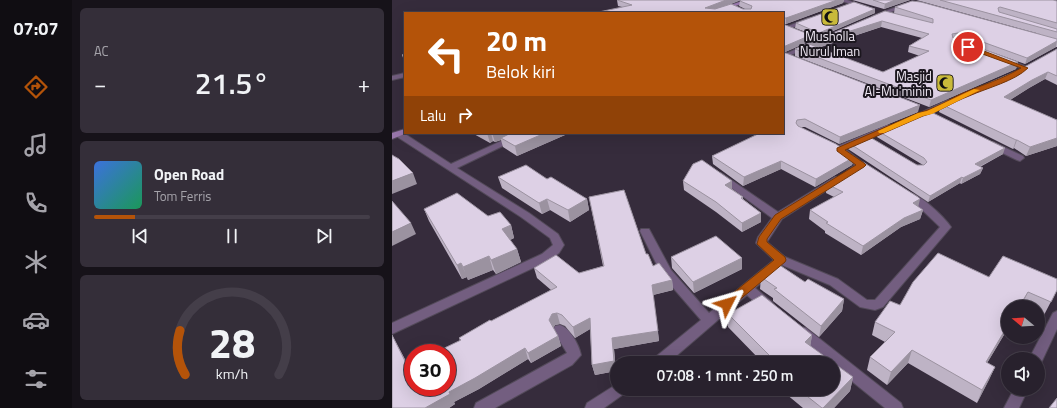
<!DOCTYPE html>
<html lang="id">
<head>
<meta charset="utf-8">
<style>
  :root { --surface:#28212d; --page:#342e39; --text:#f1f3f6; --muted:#a5a3aa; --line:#443e49; --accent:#b45309 }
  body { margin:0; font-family:"Titillium Web",sans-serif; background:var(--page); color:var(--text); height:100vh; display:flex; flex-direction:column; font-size:15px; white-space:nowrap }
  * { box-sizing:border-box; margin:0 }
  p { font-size:13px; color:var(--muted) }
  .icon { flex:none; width:22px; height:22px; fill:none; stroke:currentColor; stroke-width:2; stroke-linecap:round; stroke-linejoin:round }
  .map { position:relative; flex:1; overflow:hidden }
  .details { display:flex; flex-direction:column; gap:8px; padding:8px; background:#161219; width:320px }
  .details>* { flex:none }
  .banner { position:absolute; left:12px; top:12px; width:380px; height:122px; border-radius:0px; box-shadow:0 4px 16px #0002,0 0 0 1px var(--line); background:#b45309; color:#fff; overflow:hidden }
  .needle { width:26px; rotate:288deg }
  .controls { position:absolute; left:609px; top:300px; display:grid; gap:8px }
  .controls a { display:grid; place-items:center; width:44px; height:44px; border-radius:50%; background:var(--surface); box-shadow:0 4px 16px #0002,0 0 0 1px var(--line); font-size:20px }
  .speed { position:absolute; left:12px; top:344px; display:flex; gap:8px; font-size:20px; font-weight:700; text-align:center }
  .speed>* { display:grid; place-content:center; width:52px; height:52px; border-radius:50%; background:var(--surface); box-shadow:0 4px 16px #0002,0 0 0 1px var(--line); line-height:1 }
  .speed .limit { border:6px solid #d22; background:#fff; color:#111 }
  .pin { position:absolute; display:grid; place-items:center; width:34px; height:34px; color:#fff; margin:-17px; border:2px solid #fff; border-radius:50%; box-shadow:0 1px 4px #0007 }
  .me { position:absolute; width:44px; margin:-22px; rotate:50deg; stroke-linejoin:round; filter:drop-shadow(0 0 3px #0008) }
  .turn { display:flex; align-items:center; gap:14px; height:84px; padding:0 16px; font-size:18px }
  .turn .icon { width:52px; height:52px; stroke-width:2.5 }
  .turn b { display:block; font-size:28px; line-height:34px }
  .then { display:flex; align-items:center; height:38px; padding:0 16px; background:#0003; gap:8px; font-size:15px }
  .big { font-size:30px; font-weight:600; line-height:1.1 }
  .details .widget { flex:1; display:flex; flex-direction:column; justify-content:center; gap:6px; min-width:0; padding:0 14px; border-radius:6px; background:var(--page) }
  .details .dial { align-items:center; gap:0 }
  .dial svg { height:104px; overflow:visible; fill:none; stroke:var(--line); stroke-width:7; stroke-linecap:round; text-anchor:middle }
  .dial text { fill:var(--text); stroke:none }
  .song { display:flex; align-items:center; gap:12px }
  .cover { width:48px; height:48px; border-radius:6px; background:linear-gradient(135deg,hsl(220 70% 55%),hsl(150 70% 35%)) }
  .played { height:4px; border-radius:2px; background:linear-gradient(90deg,var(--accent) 15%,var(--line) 15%) }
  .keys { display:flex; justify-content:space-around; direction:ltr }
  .heat { display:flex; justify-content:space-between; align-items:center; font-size:22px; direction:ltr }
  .trip { position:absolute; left:218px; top:356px; width:230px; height:40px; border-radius:20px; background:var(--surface); box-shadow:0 4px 16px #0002,0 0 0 1px var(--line); font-weight:600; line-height:40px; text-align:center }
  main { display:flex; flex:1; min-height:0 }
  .tab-bar { display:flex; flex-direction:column; width:72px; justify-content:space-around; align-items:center; background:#100d12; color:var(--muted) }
  .tab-bar .icon { width:28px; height:28px }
  .tab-bar .active { color:var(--accent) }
  .tab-bar b { font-size:18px; color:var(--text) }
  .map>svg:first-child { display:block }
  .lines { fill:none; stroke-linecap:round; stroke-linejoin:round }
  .street-casing { stroke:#534a59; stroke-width:2 }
  .secondary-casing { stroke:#534a59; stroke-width:2 }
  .street { fill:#735e80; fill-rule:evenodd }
  .secondary { fill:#9977ac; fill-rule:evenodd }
  .wall { fill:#beb3c5; fill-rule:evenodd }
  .shaded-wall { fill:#9b92a0 }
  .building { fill:#ddd0e5; stroke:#9b92a0; fill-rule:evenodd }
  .route { fill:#b45309; stroke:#753606 }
  .slow { fill:#f59e0b }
  .labels { text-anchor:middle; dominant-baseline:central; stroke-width:4; stroke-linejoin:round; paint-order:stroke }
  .far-poi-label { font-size:13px; fill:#eee7f2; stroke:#1b161e }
</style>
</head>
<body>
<main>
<nav class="tab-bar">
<b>07:07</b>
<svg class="icon active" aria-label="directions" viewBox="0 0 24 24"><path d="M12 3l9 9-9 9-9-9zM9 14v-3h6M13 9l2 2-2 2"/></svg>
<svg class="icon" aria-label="music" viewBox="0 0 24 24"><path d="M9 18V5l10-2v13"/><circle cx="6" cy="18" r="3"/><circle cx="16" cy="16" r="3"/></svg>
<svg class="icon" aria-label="phone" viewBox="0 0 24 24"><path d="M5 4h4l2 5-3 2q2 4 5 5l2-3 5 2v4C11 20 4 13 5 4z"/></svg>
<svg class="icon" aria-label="climate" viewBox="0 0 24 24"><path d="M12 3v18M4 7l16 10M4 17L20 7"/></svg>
<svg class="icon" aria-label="car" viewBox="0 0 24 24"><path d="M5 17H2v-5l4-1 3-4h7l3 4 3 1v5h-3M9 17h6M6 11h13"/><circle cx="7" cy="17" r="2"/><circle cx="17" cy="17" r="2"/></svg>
<svg class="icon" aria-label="filters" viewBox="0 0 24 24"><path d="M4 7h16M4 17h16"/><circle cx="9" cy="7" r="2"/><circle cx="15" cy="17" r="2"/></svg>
</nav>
<section class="details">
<div class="widget"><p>AC</p>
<div class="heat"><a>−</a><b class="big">21.5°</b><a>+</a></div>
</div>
<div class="widget">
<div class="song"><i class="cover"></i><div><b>Open Road</b><p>Tom Ferris</p></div></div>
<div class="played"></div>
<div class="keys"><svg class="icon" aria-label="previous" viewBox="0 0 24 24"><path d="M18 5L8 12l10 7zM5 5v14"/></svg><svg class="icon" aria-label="pause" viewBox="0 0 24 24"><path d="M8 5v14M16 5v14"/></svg><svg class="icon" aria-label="next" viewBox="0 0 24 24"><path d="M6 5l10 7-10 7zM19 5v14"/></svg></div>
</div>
<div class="widget dial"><svg viewBox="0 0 100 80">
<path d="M14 69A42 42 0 1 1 86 69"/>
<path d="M14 69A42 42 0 0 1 10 35" stroke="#b45309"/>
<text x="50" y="56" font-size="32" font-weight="700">28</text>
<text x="50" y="72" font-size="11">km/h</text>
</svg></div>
</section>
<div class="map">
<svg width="665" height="408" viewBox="0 0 665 408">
  <rect width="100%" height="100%" fill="#362c3c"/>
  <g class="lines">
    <defs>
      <path id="street" d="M447,0H455L476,7L473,9Z
        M512,4L517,5L486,17L481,16Z
        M417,18L419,19V21L394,30L391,28Z
        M406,31L428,40L429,41L424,42L404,34V32Z
        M413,45L418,46L391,59V55Z
        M613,58L635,67L636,68L631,69L611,61L610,60Z
        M13,73V77L0,80V76Z
        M556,100H562L563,102L529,118H523L522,116Z
        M495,125H501L502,127L453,149L474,165L463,173H457L455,171L463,165L444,151L443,149L444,147Z
        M4,132H10L59,164L127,133H138L65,168L137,213L166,234L172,245L167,253L158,260L0,334V323L150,254L161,245L158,238L129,217L4,136L3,134Z
        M601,142L631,156L632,158L628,161L625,160L598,147L597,145Z
        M329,173L386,212L443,177H449L451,179L449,181L390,219L375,242L393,257L446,279L475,300H483L548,227L525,205L512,195L514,193C525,190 553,218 559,227L491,307L483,310L468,307L438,285L390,265L363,288L380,302L382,305L380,308C371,311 362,301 355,295L276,363H259L261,359L309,320L270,275L248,231L249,229H257L279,270L317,313L382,260L364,243L366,237L380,218L326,178L324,176Z
        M665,311V329L649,363L646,364V359H637L661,313Z
        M168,325C178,328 187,345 189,355L180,365L103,408H82L84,403L175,353L161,330L163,326Z
        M409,327L414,328L509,403L511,408H493L441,366V363H438L404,336L402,332L404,328Z
        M225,384V389H235L233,393L212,408H193L195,403Z
        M622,389H636L627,408H612Z"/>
      <path id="secondary" d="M353,0H361L323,13H315Z
        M13,129V133H15L0,139V133Z"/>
    </defs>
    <use href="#street" class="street-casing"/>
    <use href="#secondary" class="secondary-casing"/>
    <use href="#street" class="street"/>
    <use href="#secondary" class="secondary"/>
  </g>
  <path class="wall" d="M225,0H452L451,3L394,24H391V13L230,7L226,6ZM349,0L348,1L347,6L353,9H351L339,4Z
    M460,0H518L492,9L464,1Z
    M524,0H661L665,1V47H664L633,64L586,47L626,62L624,69L537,107L403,56V49L502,13L503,7L648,34L528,1ZM489,27L530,38L517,46L516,52L528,56L491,72L426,48Z
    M483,9V13L427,37L403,28L404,23Z
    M391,24L419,35L418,41L391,53L526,112L447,144L413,127H409L462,157L460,165L423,187L389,169L351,186L321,164L320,156L391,133Z
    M665,49V85L653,79L637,88L618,100L665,120V146L634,156L622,148L621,149L547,112L549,104L627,70Z
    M13,54V63L10,55Z
    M486,131L611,154L588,167L591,168L588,174L569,184L568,183L536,202L456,149L457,143L525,165H531L485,137Z
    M80,133H172L173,135L125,156L111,147L109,140L103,142L101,141L98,143Z
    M106,177L155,179L195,199L197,210L178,222L158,210L150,214L110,188Z
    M291,181L340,189L351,197V199L369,213V222L350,232L324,212L292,190Z
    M435,184L526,207L531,210L528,219L509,227L469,255L433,233V231L417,219L418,210L442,197L434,193Z
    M232,190L254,254H256L261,266L267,263L280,280L281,290L261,295L267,341L222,349L224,371L203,375L200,365L198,329L183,338L173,326L168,324L163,325L161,328L166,336L169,346L139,363L136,359L87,389L62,402L63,404L57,408H0V335L15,363L21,359V387H55V353H42L68,341L67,338L98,320L99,321L159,290L145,278L142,268L164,255L187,273L211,266L197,197Z
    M32,209L96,216L119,225L122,238L118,240L125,249L129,262L104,274L101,270L76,280L75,277L70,279L37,221Z
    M279,257L350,258V269L302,293L280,268Z
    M369,277L413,282L452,299L450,311L427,337L381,301V298L368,289Z
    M597,277L665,290L652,315L646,312V307H635L630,305L595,363L603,367L585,403L516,363L495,385L475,370L478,357L493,342L480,335L483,322L508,305Z
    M370,295L420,335L418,346L461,377L458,391L442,408H411L388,389H441V363H371L336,327V314Z"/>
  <path class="shaded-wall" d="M334,0H349L314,13L313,8Z
    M445,0H452L451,3L394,24V18Z
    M503,0H518L492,9L493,4Z
    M483,9V13L427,37V33Z
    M490,21L489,27L416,51L417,44Z
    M419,35L418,41L391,53V47Z
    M665,41L664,47L633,64L635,58Z
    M626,62L624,69L537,107L539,100Z
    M656,72L653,79L637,88L610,105L612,97L640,80Z
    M528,105L526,112L447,144L448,137Z
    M95,133H99L101,141L98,143Z
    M100,133H123L109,138V140L103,142Z
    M153,133H172L173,135L125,156L123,146Z
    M665,138V146L634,156L638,147Z
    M624,140H625L622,148L621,149Z
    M613,148L611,154L581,170L583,164Z
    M462,157L460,165L423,187L424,179Z
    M389,161V169L351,186L352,177Z
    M591,168L588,174L569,184L571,178Z
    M21,173L25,184L0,194V181Z
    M570,177L568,183L536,202L538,196Z
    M340,181V191L333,185Z
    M155,199L158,210L150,214L147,203Z
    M195,199L197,210L178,222L176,210Z
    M528,199L526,208L521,203Z
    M531,210L528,219L509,227L469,255L471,246L512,218Z
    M369,213V222L350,232V223Z
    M19,223L24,234L0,246V232Z
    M119,225L122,238L114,242L110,229Z
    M125,249L129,262L104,274L99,260Z
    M97,256L101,270L76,280L71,267Z
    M350,258V269L302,293L301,282Z
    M69,263L75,277L70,279L65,265Z
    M280,280L281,290L261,295L260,285Z
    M636,292L629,307H627Z
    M452,299L450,311L427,337L429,326Z
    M165,313L168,324L163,325L160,331L157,320L160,314Z
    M198,318L200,328L183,338L181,327Z
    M616,325V328L588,375L594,362Z
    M266,331L267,341L222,349L224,371L203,375L200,365L220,338Z
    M420,335L418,348L413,342Z
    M166,336L169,346L139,363L136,353Z
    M133,348L136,359L87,389L62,402L63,404L57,408H33L57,392Z
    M520,350L516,363L495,385L499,372Z
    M603,367L597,380L585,403L590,390Z
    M461,377L458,391L442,408H431Z"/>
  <path class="building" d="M225,0H334L313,8L323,9L339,4L351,9H359L360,6L348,1L349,0H445L394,18H391V13H202L240,5Z
    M481,0H503L493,4Z
    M548,0H661L665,1V23L608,7L606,8L607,12L665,29V32Z
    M520,1L529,2L665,39V41L635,58L566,33L560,34L561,38L626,62L539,100L403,49L493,11L541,23V19L503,7ZM490,21L537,34L517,46L537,51L491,72L417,44Z
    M462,2L483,9L427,33L404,23Z
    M391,24L419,35L391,47Z
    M665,49V76L656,72L640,80L612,97L665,120V138L638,147L625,140H624L549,104L627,70Z
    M391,53H394L528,105L448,137L413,119L405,120L404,123L406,126L444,144L462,157L424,179L389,161L352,177L320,156L368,133H391Z
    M13,54V58L10,55Z
    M537,111L613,148L583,164L591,168L571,178L570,177L538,196L457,143L476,136L525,165H532L535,162L532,158L486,131Z
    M119,133H153L123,146L109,138Z
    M0,155L7,159L21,173L0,181Z
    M310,160L340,181L333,185L351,197L349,198L369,213L350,223L324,202L291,181L301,164Z
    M471,162L526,197L528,199L521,203L531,210L512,218L471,246L434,223L436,222L418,210L451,192L435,184Z
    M134,165L155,179L159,177L195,199L176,210L155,199L147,203L106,177Z
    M232,190L254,254H256L261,266L267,263L280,280L260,285L266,331L220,338L222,361L200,365L198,318L181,327L170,315L165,313L160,314L157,320L166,336L136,353L133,348L83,378L57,392L58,394L33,408H0V335L14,363L21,359V387H55V353H42L69,340L67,338L98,320L99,321L165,287L142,268L164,255L187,273L212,266L197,197Z
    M65,193L96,216L108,212L119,225L110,229L125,249L99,260L97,256L71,267L69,263L65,265L32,209Z
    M0,201L19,223L0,232Z
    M324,236L350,258L301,282L279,257Z
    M546,253L597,277L611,256L665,279V290L659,302L636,292L627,307H616V325L594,362L603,367L590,390L520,350L499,372L478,357L503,332L483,322L498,301L508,305L521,282Z
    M386,264L413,282L416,279L452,299L429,326L382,289L385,288L369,277Z
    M370,295L420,335L413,342L461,377L431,408H430L406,389H441V363H385L336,314Z
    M665,398V408H657Z"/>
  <path class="route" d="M574,46H579L636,68C623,81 595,88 577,96C561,102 547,112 531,116L453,150L472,163L474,165L472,167L389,219L375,239V242L393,257L394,260L393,262L339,307L335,308L331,307L329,304L331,301L382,260L365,244L367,237L383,215L464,165L445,151V148L526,113C542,109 556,100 571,93C590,85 611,79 629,68L574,48Z"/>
  <path class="slow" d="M582,89L588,90L540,114L531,116L492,133H487L486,131L526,113L535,111Z"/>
  <defs>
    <symbol id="mosque-square" viewBox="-11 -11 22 22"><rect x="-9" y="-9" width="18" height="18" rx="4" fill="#c9ba3a" stroke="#1b161e"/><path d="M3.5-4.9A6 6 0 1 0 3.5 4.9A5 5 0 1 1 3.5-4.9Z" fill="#111"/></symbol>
  </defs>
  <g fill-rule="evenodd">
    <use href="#mosque-square" x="428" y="7" width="20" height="20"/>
    <use href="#mosque-square" x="543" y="73" width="20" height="20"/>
  </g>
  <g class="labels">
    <g class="far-poi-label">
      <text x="438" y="36">Musholla<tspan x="438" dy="15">Nurul Iman</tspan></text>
      <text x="540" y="76" text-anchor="end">Masjid<tspan x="540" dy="15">Al-Mu'minin</tspan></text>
    </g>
  </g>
</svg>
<div class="controls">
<a><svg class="needle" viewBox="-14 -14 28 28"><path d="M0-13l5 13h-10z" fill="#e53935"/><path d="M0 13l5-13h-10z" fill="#a5a3aa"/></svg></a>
<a><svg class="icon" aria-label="sound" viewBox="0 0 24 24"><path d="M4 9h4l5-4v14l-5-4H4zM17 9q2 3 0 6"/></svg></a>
</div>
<div class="speed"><div class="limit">30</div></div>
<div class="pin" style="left:576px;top:47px;background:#d93025"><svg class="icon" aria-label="arrive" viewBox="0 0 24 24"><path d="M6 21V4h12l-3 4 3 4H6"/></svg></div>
<svg class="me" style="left:335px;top:304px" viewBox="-20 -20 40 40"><path d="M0-17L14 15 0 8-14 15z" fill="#b45309" stroke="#fff" stroke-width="4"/></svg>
<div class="trip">07:08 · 1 mnt · 250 m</div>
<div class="banner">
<div class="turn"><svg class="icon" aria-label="left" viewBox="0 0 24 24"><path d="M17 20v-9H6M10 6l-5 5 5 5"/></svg><div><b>20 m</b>Belok kiri</div></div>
<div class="then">Lalu<svg class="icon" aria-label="right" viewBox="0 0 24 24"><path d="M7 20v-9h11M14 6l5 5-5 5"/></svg></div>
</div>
</div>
</main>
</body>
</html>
